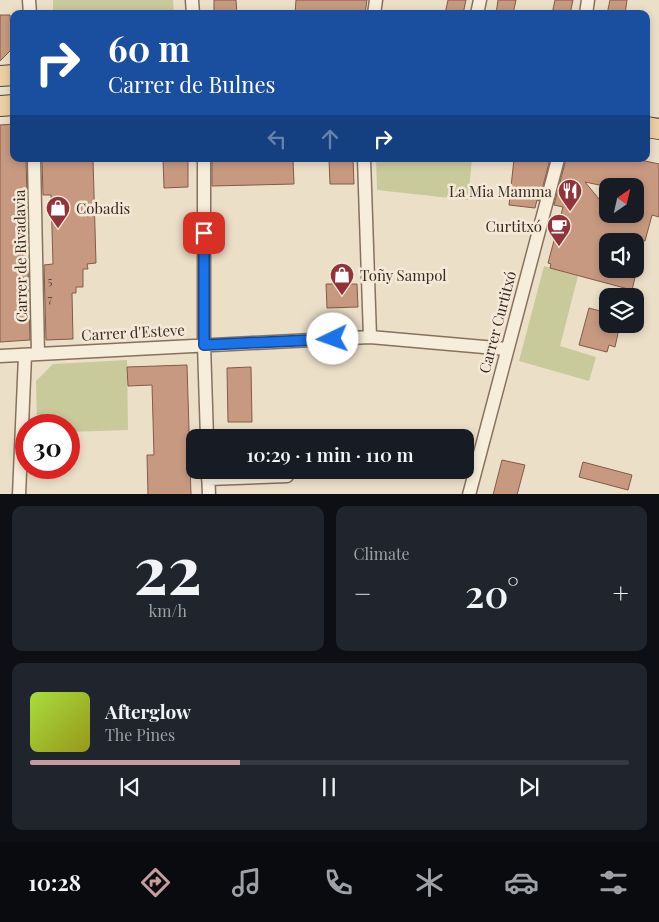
<!DOCTYPE html>
<html lang="en">
<head>
<meta charset="utf-8">
<style>
  :root { --surface:#171b24; --page:#20242c; --text:#f1f3f6; --muted:#9ea1a6; --line:#363941; --accent:#c69ca1 }
  body { margin:0; font-family:"Playfair Display",serif; background:var(--page); color:var(--text); height:100vh; display:flex; flex-direction:column; font-size:19px; white-space:nowrap }
  * { box-sizing:border-box; margin:0 }
  p { font-size:16px; color:var(--muted) }
  .icon { flex:none; width:28px; height:28px; fill:none; stroke:currentColor; stroke-width:2; stroke-linecap:round; stroke-linejoin:round }
  .map { position:relative; height:494px; overflow:hidden }
  .panel { display:flex; flex-direction:column; gap:12px; padding:12px; background:#0d0f14; flex:1 }
  .panel>* { flex:none }
  .top-card { position:absolute; left:10px; top:10px; width:640px; height:152px; border-radius:10px; box-shadow:0 2px 8px #0003; background:#1a4fa0; color:#fff; overflow:hidden }
  .needle { width:32px; rotate:34deg }
  .controls { position:absolute; left:599px; top:178px; display:grid; gap:10px }
  .controls a { display:grid; place-items:center; width:45px; height:45px; border-radius:10px; background:var(--surface); box-shadow:0 2px 8px #0003; font-size:25px }
  .speed { position:absolute; left:15px; top:414px; display:flex; gap:10px; font-size:25px; font-weight:700; text-align:center }
  .speed>* { display:grid; place-content:center; width:65px; height:65px; border-radius:50%; background:var(--surface); box-shadow:0 2px 8px #0003; line-height:1 }
  .speed .limit { border:8px solid #d22; background:#fff; color:#111 }
  .pin { position:absolute; display:grid; place-items:center; width:42px; height:42px; color:#fff; margin:-21px; border-radius:10px; box-shadow:0 2px 8px #0006 }
  .me { position:absolute; width:55px; margin:-28px; rotate:267deg; stroke-linejoin:round; filter:drop-shadow(0 0 4px #0008) }
  .turn { display:flex; align-items:center; gap:18px; height:105px; padding:0 15px; font-size:22px }
  .turn .icon { width:65px; height:65px; stroke-width:2.5 }
  .turn b { display:block; font-size:35px; line-height:42px }
  .lanes { display:flex; align-items:center; height:48px; padding:0 15px; background:#0003; justify-content:center; gap:25px; direction:ltr }
  .lanes .off { opacity:.35 }
  .big { font-size:38px; font-weight:600; line-height:1.1 }
  .panel .tile { flex:1; display:flex; flex-direction:column; justify-content:center; gap:8px; min-width:0; padding:0 18px; border-radius:10px; background:var(--page) }
  .panel .dial { align-items:center; gap:0 }
  .dial b { font-size:65px; line-height:1 }
  .song { display:flex; align-items:center; gap:15px }
  .cover { width:60px; height:60px; border-radius:8px; background:linear-gradient(135deg,hsl(80 70% 55%),hsl(60 70% 35%)) }
  .played { height:5px; border-radius:2px; background:linear-gradient(90deg,var(--accent) 35%,var(--line) 35%) }
  .keys { display:flex; justify-content:space-around; direction:ltr }
  .heat { display:flex; justify-content:space-between; align-items:center; font-size:28px; direction:ltr }
  .panel .tiles { flex:1; display:grid; gap:12px; grid-template-columns:1fr 1fr }
  .tile:last-child { grid-column:span 2 }
  .trip { position:absolute; left:186px; top:429px; width:288px; height:50px; border-radius:10px; background:var(--surface); box-shadow:0 2px 8px #0003; font-weight:600; line-height:50px; text-align:center }
  .tab-bar { display:flex; height:80px; justify-content:space-around; align-items:center; background:#090b0e; color:var(--muted) }
  .tab-bar .icon { width:35px; height:35px }
  .tab-bar .active { color:var(--accent) }
  .tab-bar b { font-size:22px; color:var(--text) }
  .map>svg:first-child { display:block }
  .green { fill:#c8ca9c }
  .building { fill:#c79981; stroke:#845a46; fill-rule:evenodd }
  .lines { fill:none; stroke-linecap:round; stroke-linejoin:round }
  .street-casing { stroke:#87715e; stroke-width:15 }
  .primary-casing { stroke:#554032; stroke-width:22 }
  .street { stroke:#f7eddb; stroke-width:12 }
  .primary { stroke:#ecd0a3; stroke-width:20 }
  .route-casing { stroke:#114b97; stroke-width:12 }
  .route { stroke:#1a73e8; stroke-width:9 }
  .labels { text-anchor:middle; dominant-baseline:central; stroke-width:5; stroke-linejoin:round; paint-order:stroke }
  .number-label { font-size:12px; fill:#5c4639 }
  .poi-label { font-size:15px; fill:#382a21; stroke:#f4e9d7; text-anchor:end }
  .street-label { font-size:15px; fill:#382a21; stroke:#f4e9d7 }
</style>
</head>
<body>
<div class="map">
<svg width="659" height="495" viewBox="0 0 659 495">
  <rect width="100%" height="100%" fill="#ecdfc8"/>
  <path class="green" d="M53,0H173L174,14H53Z
    M376,159H472L468,200L377,190Z
    M544,266L578,276L560,346L596,357L589,381L519,361Z
    M127,360L128,430L69,432V425H37L36,381L53,364Z"/>
  <path class="building" d="M214,0H236L237,14H214Z
    M296,0H367L365,14H295Z
    M448,0H466L463,14H445Z
    M498,0H516L513,14H496Z
    M555,0H573L570,14H552Z
    M610,0H627L625,14H607Z
    M0,15H10L12,49L0,61Z
    M14,124V159H26L27,195H23L26,266H28L30,340L0,342V125Z
    M42,159H93L96,263L87,264L88,269H83V287H76V293H72L73,339L46,340L44,265L53,264L51,195H43Z
    M163,159H188V187L164,188Z
    M212,159H293L294,184L212,186Z
    M329,159H353L354,184H330Z
    M514,159H550L539,201L537,200L535,208L509,205Z
    M566,159H636L659,164V217L652,215L645,241H608V269H637L632,290L550,268L551,264L548,263L563,207L554,205ZM585,182L604,186H635V214H608V210Z
    M326,284H357L358,307L327,308Z
    M589,308L608,313V324H620L615,347L609,345L607,352L579,345Z
    M187,365L191,495H148L147,455H154L152,385L128,386L127,367Z
    M251,367L252,422H228L227,368Z
    M502,460L525,465L517,495H493Z
    M583,462L632,475L628,490L579,477Z"/>
  <g class="lines">
    <defs>
      <path id="street" d="M29,0L30,14
        M192,0L193,14
        M374,14L376,0
        M477,14L480,0
        M586,14L588,0
        M34,159L38,353
        M204,159V345L207,438
        M364,159L370,337
        M0,356L370,337L507,349
        M208,470L209,495
        M208,479L287,476
        M19,495L25,356
        M469,495L558,159"/>
      <path id="primary" d="M0,76L14,75
        M0,106L14,105
        M646,127L659,129"/>
    </defs>
    <use href="#street" class="street-casing"/>
    <use href="#primary" class="primary-casing"/>
    <use href="#street" class="street"/>
    <use href="#primary" class="primary"/>
  </g>
  <g class="lines">
    <defs>
      <path id="route" d="M204,233V345L333,339"/>
    </defs>
    <use href="#route" class="route-casing"/>
    <use href="#route" class="route"/>
  </g>
  <defs>
    <symbol id="restaurant-pin" viewBox="-11 -11 22 30"><path d="M0 17L-7.5 6A9.5 9.5 0 1 1 7.5 6Z" fill="#92323a" stroke="#f4e9d7"/><path d="M-5-6h1v4h1v-4h1v4h1v-4h1v5L-1.5 .5V6h-2V.5L-5-1ZM5-6V6H3V1.5H1.5Q1.5-4 5-6Z" fill="#fff"/></symbol>
    <symbol id="shop-pin" viewBox="-11 -11 22 30"><path d="M0 17L-7.5 6A9.5 9.5 0 1 1 7.5 6Z" fill="#92323a" stroke="#f4e9d7"/><path d="M-5-2.5h2.3a2.7 3.5 0 0 1 5.4 0H5L5.5 6h-11ZM-1.5-2.5h3a1.5 2.3 0 0 0-3 0Z" fill="#fff"/></symbol>
    <symbol id="cafe-pin" viewBox="-11 -11 22 30"><path d="M0 17L-7.5 6A9.5 9.5 0 1 1 7.5 6Z" fill="#92323a" stroke="#f4e9d7"/><path d="M-5.5-4.5H6V0H3Q3 3.5 0 3.5H-2.5Q-5.5 3.5-5.5 0ZM3-3.2v2h1.7v-2ZM-6 4.5H4V6H-6Z" fill="#fff"/></symbol>
  </defs>
  <g fill-rule="evenodd">
    <use href="#restaurant-pin" x="556" y="177" width="28" height="38"/>
    <use href="#shop-pin" x="44" y="194" width="28" height="38"/>
    <use href="#cafe-pin" x="545" y="212" width="28" height="38"/>
    <use href="#shop-pin" x="328" y="261" width="28" height="38"/>
  </g>
  <g class="labels">
    <g class="number-label">
      <text x="50" y="280">5</text>
      <text x="50" y="298">7</text>
    </g>
    <g class="poi-label">
      <text x="552" y="191">La Mia Mamma</text>
      <text x="76" y="208" text-anchor="start">Cobadis</text>
      <text x="542" y="226">Curtitxó</text>
      <text x="360" y="275" text-anchor="start">Toñy Sampol</text>
    </g>
    <g class="street-label">
      <text transform="translate(20 256) rotate(-91)">Carrer de Rivadavia</text>
      <text transform="translate(497 322) rotate(-75)">Carrer Curtitxó</text>
      <text transform="translate(133 332) rotate(-3)">Carrer d'Esteve</text>
    </g>
  </g>
</svg>
<div class="controls">
<a><svg class="needle" viewBox="-14 -14 28 28"><path d="M0-13l5 13h-10z" fill="#e53935"/><path d="M0 13l5-13h-10z" fill="#9ea1a6"/></svg></a>
<a><svg class="icon" aria-label="sound" viewBox="0 0 24 24"><path d="M4 9h4l5-4v14l-5-4H4zM17 9q2 3 0 6"/></svg></a>
<a><svg class="icon" aria-label="layers" viewBox="0 0 24 24"><path d="M12 4l9 5-9 5-9-5zM3 14l9 5 9-5"/></svg></a>
</div>
<div class="speed"><div class="limit">30</div></div>
<div class="pin" style="left:204px;top:233px;background:#d93025"><svg class="icon" aria-label="arrive" viewBox="0 0 24 24"><path d="M6 21V4h12l-3 4 3 4H6"/></svg></div>
<svg class="me" style="left:333px;top:339px" viewBox="-20 -20 40 40"><circle r="19" fill="#fff"/><path d="M0-13L10 11 0 6-10 11z" fill="#1a73e8"/></svg>
<div class="trip">10:29 · 1 min · 110 m</div>
<div class="top-card">
<div class="turn"><svg class="icon" aria-label="right" viewBox="0 0 24 24"><path d="M7 20v-9h11M14 6l5 5-5 5"/></svg><div><b>60 m</b>Carrer de Bulnes</div></div>
<div class="lanes"><svg class="icon off" aria-label="left" viewBox="0 0 24 24"><path d="M17 20v-9H6M10 6l-5 5 5 5"/></svg><svg class="icon off" aria-label="ahead" viewBox="0 0 24 24"><path d="M12 20V5M6 11l6-6 6 6"/></svg><svg class="icon" aria-label="right" viewBox="0 0 24 24"><path d="M7 20v-9h11M14 6l5 5-5 5"/></svg></div>
</div>
</div>
<section class="panel">
<div class="tiles">
<div class="tile dial"><b>22</b><p>km/h</p></div>
<div class="tile"><p>Climate</p>
<div class="heat"><a>−</a><b class="big">20°</b><a>+</a></div>
</div>
<div class="tile">
<div class="song"><i class="cover"></i><div><b>Afterglow</b><p>The Pines</p></div></div>
<div class="played"></div>
<div class="keys"><svg class="icon" aria-label="previous" viewBox="0 0 24 24"><path d="M18 5L8 12l10 7zM5 5v14"/></svg><svg class="icon" aria-label="pause" viewBox="0 0 24 24"><path d="M8 5v14M16 5v14"/></svg><svg class="icon" aria-label="next" viewBox="0 0 24 24"><path d="M6 5l10 7-10 7zM19 5v14"/></svg></div>
</div>
</div>
</section>
<nav class="tab-bar">
<b>10:28</b>
<svg class="icon active" aria-label="directions" viewBox="0 0 24 24"><path d="M12 3l9 9-9 9-9-9zM9 14v-3h6M13 9l2 2-2 2"/></svg>
<svg class="icon" aria-label="music" viewBox="0 0 24 24"><path d="M9 18V5l10-2v13"/><circle cx="6" cy="18" r="3"/><circle cx="16" cy="16" r="3"/></svg>
<svg class="icon" aria-label="phone" viewBox="0 0 24 24"><path d="M5 4h4l2 5-3 2q2 4 5 5l2-3 5 2v4C11 20 4 13 5 4z"/></svg>
<svg class="icon" aria-label="climate" viewBox="0 0 24 24"><path d="M12 3v18M4 7l16 10M4 17L20 7"/></svg>
<svg class="icon" aria-label="car" viewBox="0 0 24 24"><path d="M5 17H2v-5l4-1 3-4h7l3 4 3 1v5h-3M9 17h6M6 11h13"/><circle cx="7" cy="17" r="2"/><circle cx="17" cy="17" r="2"/></svg>
<svg class="icon" aria-label="filters" viewBox="0 0 24 24"><path d="M4 7h16M4 17h16"/><circle cx="9" cy="7" r="2"/><circle cx="15" cy="17" r="2"/></svg>
</nav>
</body>
</html>
